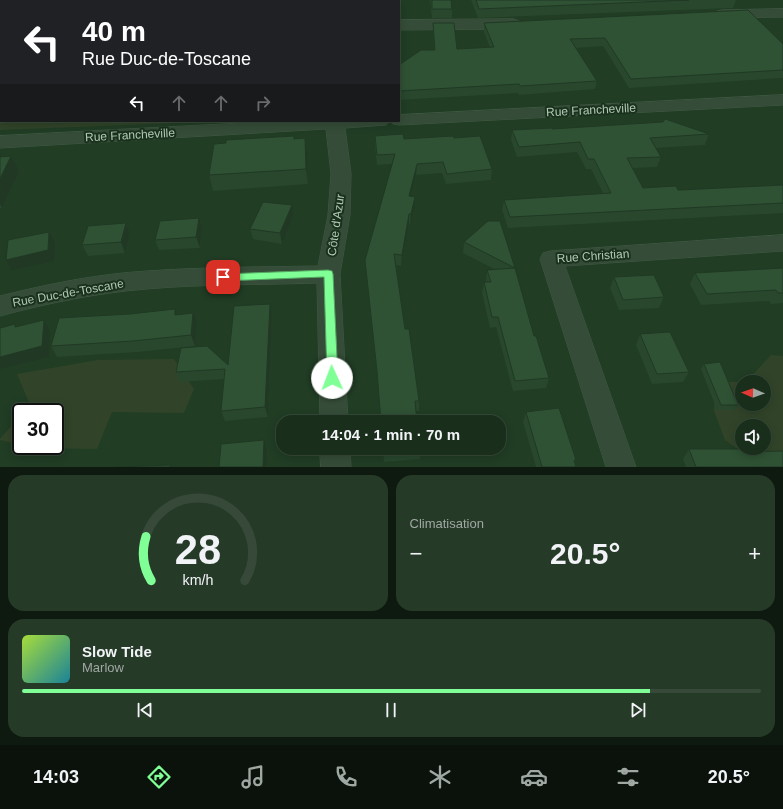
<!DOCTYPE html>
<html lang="fr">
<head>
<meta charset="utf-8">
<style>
  :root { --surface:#192e1b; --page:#263a28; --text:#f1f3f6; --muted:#9fa8a3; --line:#374a3a; --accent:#7fff95 }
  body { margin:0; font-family:Helvetica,sans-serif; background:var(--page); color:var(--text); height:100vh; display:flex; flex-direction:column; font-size:15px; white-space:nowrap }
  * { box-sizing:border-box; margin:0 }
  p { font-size:13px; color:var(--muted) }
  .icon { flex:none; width:22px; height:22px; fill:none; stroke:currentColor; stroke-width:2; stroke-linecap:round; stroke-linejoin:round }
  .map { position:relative; height:467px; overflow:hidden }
  .sheet { display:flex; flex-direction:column; gap:8px; padding:8px; background:#0e190f; flex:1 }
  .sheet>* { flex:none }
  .hud { position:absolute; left:0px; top:0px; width:400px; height:122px; box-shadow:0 2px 10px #0003,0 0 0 1px var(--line); background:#202124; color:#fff; overflow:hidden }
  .needle { width:26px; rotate:272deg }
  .controls { position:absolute; left:735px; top:375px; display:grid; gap:8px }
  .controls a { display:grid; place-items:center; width:36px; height:36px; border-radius:50%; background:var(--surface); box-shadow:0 2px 10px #0003,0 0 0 1px var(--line); font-size:20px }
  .speed { position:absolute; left:12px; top:403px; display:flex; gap:8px; font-size:20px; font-weight:700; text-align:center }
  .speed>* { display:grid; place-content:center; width:52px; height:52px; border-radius:50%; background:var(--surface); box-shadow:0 2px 10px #0003,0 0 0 1px var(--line); line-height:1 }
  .speed .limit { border:2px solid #111; border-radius:6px; background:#fff; color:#111 }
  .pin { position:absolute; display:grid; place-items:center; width:34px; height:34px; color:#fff; margin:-17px; border-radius:8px; box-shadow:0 2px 6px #0006 }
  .me { position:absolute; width:44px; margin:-22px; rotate:358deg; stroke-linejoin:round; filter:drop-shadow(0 0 3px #0008) }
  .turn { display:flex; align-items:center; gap:14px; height:84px; padding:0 16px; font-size:18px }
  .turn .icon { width:52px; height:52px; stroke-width:2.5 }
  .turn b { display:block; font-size:28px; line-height:34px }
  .lanes { display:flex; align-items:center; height:38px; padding:0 16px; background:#0003; justify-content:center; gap:20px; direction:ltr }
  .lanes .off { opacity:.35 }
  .big { font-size:30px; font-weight:700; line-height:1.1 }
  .sheet .widget { flex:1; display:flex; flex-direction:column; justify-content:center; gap:6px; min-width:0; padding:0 14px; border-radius:16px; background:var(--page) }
  .sheet .dial { align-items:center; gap:0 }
  .dial svg { height:104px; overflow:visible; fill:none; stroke:var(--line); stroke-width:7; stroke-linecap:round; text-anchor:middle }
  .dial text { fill:var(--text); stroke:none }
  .song { display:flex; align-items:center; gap:12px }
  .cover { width:48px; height:48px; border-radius:6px; background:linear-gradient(135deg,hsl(80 70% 55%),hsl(190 70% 35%)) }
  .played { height:4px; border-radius:2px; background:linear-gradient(90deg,var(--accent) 85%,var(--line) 85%) }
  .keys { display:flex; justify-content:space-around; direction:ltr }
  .heat { display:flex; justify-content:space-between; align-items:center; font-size:22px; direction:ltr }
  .sheet .tiles { flex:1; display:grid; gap:8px; grid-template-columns:1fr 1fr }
  .widget:last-child { grid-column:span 2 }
  .trip { position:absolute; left:276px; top:415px; width:230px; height:40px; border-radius:16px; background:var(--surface); box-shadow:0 2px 10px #0003,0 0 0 1px var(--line); font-weight:700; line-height:40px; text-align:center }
  .dock { display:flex; height:64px; justify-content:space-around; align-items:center; background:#0a120b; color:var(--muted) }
  .dock .icon { width:28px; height:28px }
  .dock .current { color:var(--accent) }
  .dock b { font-size:18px; color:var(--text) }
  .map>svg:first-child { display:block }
  .green { fill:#314429; fill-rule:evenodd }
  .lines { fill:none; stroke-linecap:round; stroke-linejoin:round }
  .street-casing { stroke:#415944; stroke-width:1 }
  .street { fill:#354d38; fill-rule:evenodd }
  .wall { fill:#28472d }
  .shaded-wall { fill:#213924 }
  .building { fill:#2f5234; stroke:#213924 }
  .route { fill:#7fff95; stroke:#53a661 }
  .labels { text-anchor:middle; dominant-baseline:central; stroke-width:4; stroke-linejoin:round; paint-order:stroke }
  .street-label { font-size:12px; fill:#b0c9b4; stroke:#1a321d }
</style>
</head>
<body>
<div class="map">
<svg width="783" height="467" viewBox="0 0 783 467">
  <rect width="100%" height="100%" fill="#213d24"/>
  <path class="green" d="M0,84L1,121H228L0,130Z
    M771,355L783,356V453L747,456L725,440L714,411L715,382H746ZM742,382H764V404H742ZM742,426H764V448H742Z
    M174,359L194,389L184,413L112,412L97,449L35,448L26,446H55V412H24L30,405L17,374L98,360Z
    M21,415V445L0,440V439Z"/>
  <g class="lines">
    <defs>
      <path id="street" d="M63,0H78L79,1H64Z
        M783,9V17L722,18L717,17L715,14L717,11L722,10Z
        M514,19L519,21L522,24L519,27L514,29L399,30V20Z
        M783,95V105L399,125L393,124L391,121H399V115Z
        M280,121H389L386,125L345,128L351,174L350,215L340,274L348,422H320L317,283C260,285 203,284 146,289C97,293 48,303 0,316V296C48,284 97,274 147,271C204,267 261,267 318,266L328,215L331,174L326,129L0,148V136Z
        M783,235V251L565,266L636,467H606L540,259L543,253L551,251Z
        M320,448H350L351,467H321Z"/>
    </defs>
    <use href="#street" class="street-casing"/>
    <use href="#street" class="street"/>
  </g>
  <path class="wall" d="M111,0H141L139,1H114Z
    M146,0H358L357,1H146Z
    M430,0H451L452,9V18H432Z
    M471,0H736L733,8L478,18Z
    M433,23L457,49L490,48L484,32V23L783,44V78L629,88L603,46L575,48L597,81L595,89L519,95L518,93L399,100V65L434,50L433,32Z
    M552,129L709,134L705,145L655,148L661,157L657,167L633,168L643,188L680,190L783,185V213L508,228L502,210L504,200L603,193L591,169H586L577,152L517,157L511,140L512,130Z
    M375,136L404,139L454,138L492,169L491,180L446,184L442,173L416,175L411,196L415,197V208L410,225H409L401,266L396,265L405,329L419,401V411H416L417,422H381L378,382L366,271L365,260L392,164L377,165L375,147Z
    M305,138L307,153L308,184L213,191L209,175L294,139Z
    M0,154L3,157L19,171L2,208H0Z
    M293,216L282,244L253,239L250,229Z
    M500,221L534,336L549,378L546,388L513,391L496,327L490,328L482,293L484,282H486V281L487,270L494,269L463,253L464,242Z
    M126,223L130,234L125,253L88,256L82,245Z
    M202,229L200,248L159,250L155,240Z
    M783,268V303L771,304L769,301L701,305L690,284L695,273Z
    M614,277L664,297L659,308L619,310L610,288Z
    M177,314L197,323L195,346L138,352L57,357L51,346Z
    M272,314L268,417L225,421L221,411L224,379L180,382L176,372L228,365Z
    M640,334L689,372L683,382L652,384L636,345Z
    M704,364L738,405L734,410H717L701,369Z
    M526,412L576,460L575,462L576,467H536L523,422Z
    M383,448H421L420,459L384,462Z
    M689,449L745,452L783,467H686L683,459Z"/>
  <path class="shaded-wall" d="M129,0H141L139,1H129Z
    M305,138L307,153L308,184L306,169Z
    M1,153L7,165L11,156L19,171L2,208L0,204V155Z
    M417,164L416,175L408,207L409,196Z
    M415,197V208L410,225L411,214Z
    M292,205L293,216L282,244L280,233Z
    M409,214V225L401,266L402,255Z
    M199,218L202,229L200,248L196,237Z
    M126,223L130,234L125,253L121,242Z
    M49,232L55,243L54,261L12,270L6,260Z
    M270,304L272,314L268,417L265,407Z
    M175,309L179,320L175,315Z
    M193,313L197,323L195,346L191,335Z
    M44,320L50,331L49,357L0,369V357Z
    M264,440L267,450L266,467H263Z"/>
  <path class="building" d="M165,0H356V1H170Z
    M432,0H451L452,9H432Z
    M476,0H689L479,9Z
    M748,10L783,44V70L631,79L605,38L570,39L597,81L520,86L519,84L399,91V65L421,50H435L433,23H454L457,49L494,47L484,23Z
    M665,119L709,134L650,138L661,157L627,158L643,188L676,186L678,190H680L783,185V203L510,217L504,200L611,193L594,159H588L580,142L519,147L512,130L552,128V129L663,122Z
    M403,134L404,139L453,136L454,138L480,136L492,169L447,174L443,162L417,164L409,196L415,197L411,214H409L402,255L394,254L405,329H409L419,401H415L417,422H381L377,371L365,260L395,154L377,155L375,136Z
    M294,136V139L305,138L306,169L209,175L214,144L226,143V140Z
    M11,156L0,179V157Z
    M263,202L292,205L280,233L250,229Z
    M199,218L196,237L155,240L160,221Z
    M488,221H500L515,268L464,242Z
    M126,223L121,242L82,245L88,226Z
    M49,232L48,250L6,260L8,240Z
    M515,268L534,336H536L549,378L515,381L498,317H492L484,282H491L487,270Z
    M783,268V293H778L776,290L707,294L695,273Z
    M654,275L664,297L623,300L614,277Z
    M270,304L265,407L221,411L225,369L176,372L181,348L207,346L228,365L234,306Z
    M175,309V315L193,313L191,335L133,341L51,346L59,318L130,314Z
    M44,320L42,346L0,357V328L15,324V327Z
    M670,332L689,372L657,374L640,334Z
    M720,362L738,405H721L704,364Z
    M559,408L576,460H574L576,467H542L526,412Z
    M264,440L263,467H219L221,444Z
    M383,448H421V450L384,453Z
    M689,449H744L745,452L783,451V467H696Z
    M170,465V467H118Z"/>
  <path class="route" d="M328,270L332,271L333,274L338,378L336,381L332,382L329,381L327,378L324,277L223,281L219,280L218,277L219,275L223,274Z"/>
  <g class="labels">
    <g class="street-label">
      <text transform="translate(591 110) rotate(-3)">Rue Francheville</text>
      <text transform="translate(130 135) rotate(-3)">Rue Francheville</text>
      <text transform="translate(336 225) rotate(-82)">Côte d'Azur</text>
      <text transform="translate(593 256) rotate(-4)">Rue Christian</text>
      <text transform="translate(68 293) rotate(-10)">Rue Duc-de-Toscane</text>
    </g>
  </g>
</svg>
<div class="controls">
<a><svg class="needle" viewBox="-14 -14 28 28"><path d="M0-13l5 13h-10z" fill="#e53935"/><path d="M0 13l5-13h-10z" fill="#9fa8a3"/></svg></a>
<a><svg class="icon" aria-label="sound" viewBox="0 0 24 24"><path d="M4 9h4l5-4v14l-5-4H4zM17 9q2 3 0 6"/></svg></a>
</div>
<div class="speed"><div class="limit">30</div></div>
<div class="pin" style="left:223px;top:277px;background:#d93025"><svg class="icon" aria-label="arrive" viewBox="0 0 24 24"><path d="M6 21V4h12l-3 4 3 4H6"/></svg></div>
<svg class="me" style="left:332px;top:378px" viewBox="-20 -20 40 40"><circle r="19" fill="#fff"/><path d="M0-13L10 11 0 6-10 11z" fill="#7fff95"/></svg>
<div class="trip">14:04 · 1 min · 70 m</div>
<div class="hud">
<div class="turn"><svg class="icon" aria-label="left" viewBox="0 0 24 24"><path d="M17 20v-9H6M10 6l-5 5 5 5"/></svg><div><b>40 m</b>Rue Duc-de-Toscane</div></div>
<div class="lanes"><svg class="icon" aria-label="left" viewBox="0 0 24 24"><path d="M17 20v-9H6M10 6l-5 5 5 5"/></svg><svg class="icon off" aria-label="ahead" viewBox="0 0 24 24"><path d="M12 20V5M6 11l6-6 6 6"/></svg><svg class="icon off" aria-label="ahead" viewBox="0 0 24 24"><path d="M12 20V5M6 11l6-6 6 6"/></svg><svg class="icon off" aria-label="right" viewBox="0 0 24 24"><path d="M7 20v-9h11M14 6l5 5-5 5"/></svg></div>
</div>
</div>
<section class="sheet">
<div class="tiles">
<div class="widget dial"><svg viewBox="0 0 100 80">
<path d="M14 69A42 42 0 1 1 86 69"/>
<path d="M14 69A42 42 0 0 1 10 35" stroke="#7fff95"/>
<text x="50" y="56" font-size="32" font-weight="700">28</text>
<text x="50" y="72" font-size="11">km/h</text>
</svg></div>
<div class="widget"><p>Climatisation</p>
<div class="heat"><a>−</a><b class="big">20.5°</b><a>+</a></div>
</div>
<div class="widget">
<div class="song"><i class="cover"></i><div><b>Slow Tide</b><p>Marlow</p></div></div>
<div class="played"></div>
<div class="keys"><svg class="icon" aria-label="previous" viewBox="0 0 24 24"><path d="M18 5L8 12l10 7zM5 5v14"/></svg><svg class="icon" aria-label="pause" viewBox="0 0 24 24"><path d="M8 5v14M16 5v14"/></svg><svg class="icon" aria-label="next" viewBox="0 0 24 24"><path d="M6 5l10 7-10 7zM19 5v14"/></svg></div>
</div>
</div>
</section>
<nav class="dock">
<b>14:03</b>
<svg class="icon current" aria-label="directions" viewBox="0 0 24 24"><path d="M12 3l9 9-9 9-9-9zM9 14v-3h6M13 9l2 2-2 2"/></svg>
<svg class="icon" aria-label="music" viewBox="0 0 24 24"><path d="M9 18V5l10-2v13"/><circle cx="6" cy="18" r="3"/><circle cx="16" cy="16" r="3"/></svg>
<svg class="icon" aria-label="phone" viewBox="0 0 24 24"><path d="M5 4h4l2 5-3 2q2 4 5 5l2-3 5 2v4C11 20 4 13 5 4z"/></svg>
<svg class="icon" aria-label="climate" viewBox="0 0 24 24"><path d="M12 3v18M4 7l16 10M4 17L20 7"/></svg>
<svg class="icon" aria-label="car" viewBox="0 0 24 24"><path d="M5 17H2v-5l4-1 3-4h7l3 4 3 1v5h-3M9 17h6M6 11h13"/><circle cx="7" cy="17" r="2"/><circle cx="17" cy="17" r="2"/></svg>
<svg class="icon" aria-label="filters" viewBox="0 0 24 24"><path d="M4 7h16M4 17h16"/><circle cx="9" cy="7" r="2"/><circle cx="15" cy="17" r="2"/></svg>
<b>20.5°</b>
</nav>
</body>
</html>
